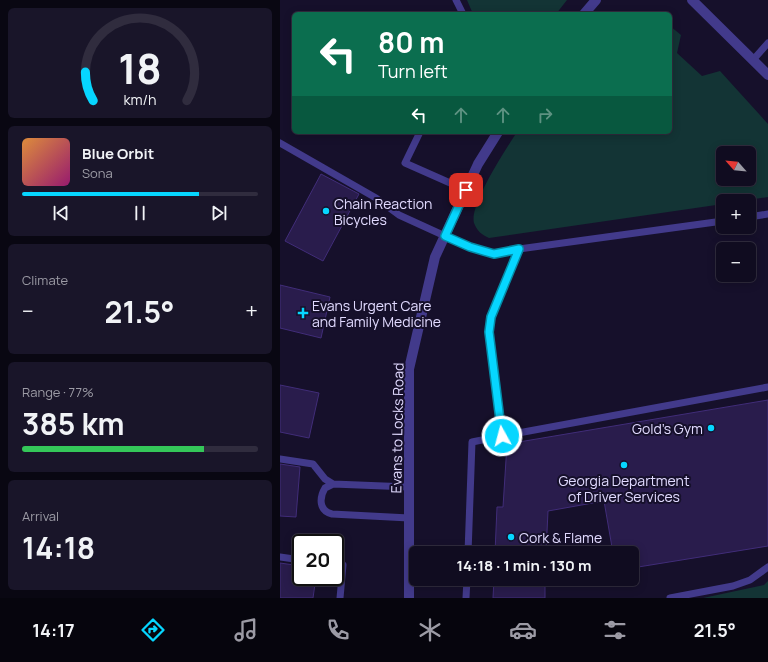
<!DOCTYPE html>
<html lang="en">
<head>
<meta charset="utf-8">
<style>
  :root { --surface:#100c20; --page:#191529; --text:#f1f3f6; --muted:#9c9ba5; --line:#302c3e; --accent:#06d6ff }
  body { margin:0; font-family:Manrope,sans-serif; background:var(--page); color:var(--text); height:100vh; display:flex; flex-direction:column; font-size:15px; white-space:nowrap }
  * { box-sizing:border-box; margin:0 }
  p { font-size:13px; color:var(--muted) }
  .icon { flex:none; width:22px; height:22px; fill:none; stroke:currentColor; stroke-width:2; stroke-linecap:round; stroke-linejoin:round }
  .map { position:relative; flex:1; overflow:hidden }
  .side { display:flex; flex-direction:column; gap:8px; padding:8px; background:#090712; width:280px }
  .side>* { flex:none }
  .guide { position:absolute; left:12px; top:12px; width:380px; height:122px; border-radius:6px; box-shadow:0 2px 10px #0003,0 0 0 1px var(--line); background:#0b6e4f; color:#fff; overflow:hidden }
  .needle { width:26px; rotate:297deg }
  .buttons { position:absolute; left:436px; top:146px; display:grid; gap:8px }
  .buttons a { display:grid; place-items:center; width:40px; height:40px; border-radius:6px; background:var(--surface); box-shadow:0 2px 10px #0003,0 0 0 1px var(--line); font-size:20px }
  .speed { position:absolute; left:12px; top:534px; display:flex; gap:8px; font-size:20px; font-weight:700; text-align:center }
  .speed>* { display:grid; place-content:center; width:52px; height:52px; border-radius:50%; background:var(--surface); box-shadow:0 2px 10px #0003,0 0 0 1px var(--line); line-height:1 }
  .speed .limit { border:2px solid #111; border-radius:6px; background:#fff; color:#111 }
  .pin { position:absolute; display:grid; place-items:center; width:34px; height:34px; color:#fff; margin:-17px; border-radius:8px; box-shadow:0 2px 6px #0006 }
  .me { position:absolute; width:44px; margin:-22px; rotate:353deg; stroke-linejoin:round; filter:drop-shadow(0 0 3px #0008) }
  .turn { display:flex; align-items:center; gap:14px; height:84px; padding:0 20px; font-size:18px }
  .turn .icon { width:52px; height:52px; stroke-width:2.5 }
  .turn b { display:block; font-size:28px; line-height:34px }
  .lanes { display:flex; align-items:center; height:38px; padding:0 20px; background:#0003; justify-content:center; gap:20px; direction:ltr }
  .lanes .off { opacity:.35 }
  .big { font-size:30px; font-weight:700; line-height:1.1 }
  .side .card { flex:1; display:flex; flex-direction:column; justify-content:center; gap:6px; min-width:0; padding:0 14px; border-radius:6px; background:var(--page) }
  .side .dial { align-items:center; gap:0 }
  .dial svg { height:104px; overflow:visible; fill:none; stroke:var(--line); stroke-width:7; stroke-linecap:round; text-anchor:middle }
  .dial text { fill:var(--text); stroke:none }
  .song { display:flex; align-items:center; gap:12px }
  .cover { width:48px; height:48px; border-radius:6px; background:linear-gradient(135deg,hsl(30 70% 55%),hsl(320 70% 35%)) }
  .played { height:4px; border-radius:2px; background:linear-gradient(90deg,var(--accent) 75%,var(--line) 75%) }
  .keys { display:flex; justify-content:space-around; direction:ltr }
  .heat { display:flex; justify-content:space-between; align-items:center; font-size:22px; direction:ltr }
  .charge { height:6px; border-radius:3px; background:linear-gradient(90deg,#34c759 77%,var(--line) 0) }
  .trip { position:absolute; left:129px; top:546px; width:230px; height:40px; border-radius:6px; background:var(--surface); box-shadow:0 2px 10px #0003,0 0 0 1px var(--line); font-weight:700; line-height:40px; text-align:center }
  .tabs { display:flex; height:64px; justify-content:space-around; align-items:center; background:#06050d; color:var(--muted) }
  .tabs .icon { width:28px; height:28px }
  .tabs .current { color:var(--accent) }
  .tabs b { font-size:18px; color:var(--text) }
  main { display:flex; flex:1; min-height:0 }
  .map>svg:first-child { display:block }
  .green { fill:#133435; fill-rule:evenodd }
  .building { fill:#291c4c; stroke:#412d79 }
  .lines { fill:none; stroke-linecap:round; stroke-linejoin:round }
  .service { stroke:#423a8b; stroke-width:7 }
  .tertiary { stroke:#423a8b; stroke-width:10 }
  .route-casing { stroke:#048ba6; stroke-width:10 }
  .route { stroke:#06d6ff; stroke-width:7 }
  .poi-dot { fill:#06d6ff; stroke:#16102b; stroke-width:1.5 }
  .labels { text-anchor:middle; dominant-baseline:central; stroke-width:4; stroke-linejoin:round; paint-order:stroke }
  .poi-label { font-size:14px; fill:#e1daff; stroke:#16102b; text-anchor:start }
  .street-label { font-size:14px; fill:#e1daff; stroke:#16102b }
</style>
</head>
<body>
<main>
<section class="side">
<div class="card dial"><svg viewBox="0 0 100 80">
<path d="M14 69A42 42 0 1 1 86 69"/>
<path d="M14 69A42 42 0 0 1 8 47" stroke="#06d6ff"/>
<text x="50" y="56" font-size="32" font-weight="700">18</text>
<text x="50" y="72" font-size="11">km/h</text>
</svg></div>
<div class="card">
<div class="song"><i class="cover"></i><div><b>Blue Orbit</b><p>Sona</p></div></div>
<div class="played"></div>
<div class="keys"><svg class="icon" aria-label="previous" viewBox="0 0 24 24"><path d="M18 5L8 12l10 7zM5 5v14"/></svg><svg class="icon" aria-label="pause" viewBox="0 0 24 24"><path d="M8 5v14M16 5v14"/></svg><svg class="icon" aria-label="next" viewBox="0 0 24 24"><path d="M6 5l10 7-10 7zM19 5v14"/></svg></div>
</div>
<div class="card"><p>Climate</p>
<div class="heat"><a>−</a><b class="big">21.5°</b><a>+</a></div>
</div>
<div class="card"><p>Range · 77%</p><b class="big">385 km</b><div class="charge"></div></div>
<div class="card"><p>Arrival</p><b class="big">14:18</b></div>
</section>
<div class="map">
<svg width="488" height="598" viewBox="0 0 488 598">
  <rect width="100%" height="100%" fill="#16102b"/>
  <path class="green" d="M187,0H287L276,14H193Z
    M390,26L401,35L397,53L422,76L440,71L488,124V197L462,201H443V204L209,238C202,235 197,231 194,223C189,205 226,149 237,132H390ZM443,153H469V179H443Z
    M488,581V598H423L484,585Z"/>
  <path class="building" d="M41,174L79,194L43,261L5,241Z
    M0,285L50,297L41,338L0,328Z
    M0,385L39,393L29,438L0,432Z
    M488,400V546L352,568V553H333L324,501L268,511L266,553H215L217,507H223L227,444Z
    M0,464L20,467L16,517L0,516Z
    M0,563L21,566V577H36L33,598H0Z
    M214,579H265V598H213Z"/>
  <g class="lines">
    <path class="service" d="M176,0L183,14
      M473,60L488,43
      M140,132L125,163L186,190
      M0,143L96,198L119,215L165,236L190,247L214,254L239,249
      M469,217L488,214
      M443,221L239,249L211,317L209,332L222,436L488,387
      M0,459L33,464L45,479L53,484
      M129,518L52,514C39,511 39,498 45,488L53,484L129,487
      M188,553L192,442L222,436
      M0,557L21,560
      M55,564L63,565L60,598
      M186,598L187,579
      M390,598L453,586L470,580L488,567"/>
    <path class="tertiary" d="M412,0L488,75
      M304,14L316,0
      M129,598V369L155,257L198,164L218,132"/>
  </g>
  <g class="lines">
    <defs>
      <path id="route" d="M186,190L165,236L190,247L214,254L239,249L211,317L209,332L222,436"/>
    </defs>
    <use href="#route" class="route-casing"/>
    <use href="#route" class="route"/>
  </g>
  <g class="poi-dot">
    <circle cx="46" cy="211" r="4"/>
    <path d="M21 307h4v4h4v4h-4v4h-4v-4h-4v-4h4z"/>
    <circle cx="431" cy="428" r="4"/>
    <circle cx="344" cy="465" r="4"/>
    <circle cx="231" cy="537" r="4"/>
  </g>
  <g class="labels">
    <g class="poi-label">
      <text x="54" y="203">Chain Reaction<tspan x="54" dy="16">Bicycles</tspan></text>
      <text x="32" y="305">Evans Urgent Care<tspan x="32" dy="16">and Family Medicine</tspan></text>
      <text x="423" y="428" text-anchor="end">Gold's Gym</text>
      <text x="344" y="480" text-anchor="middle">Georgia Department<tspan x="344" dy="16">of Driver Services</tspan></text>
      <text x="239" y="537">Cork &amp; Flame</text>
    </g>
    <g class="street-label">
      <text transform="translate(117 428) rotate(-89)">Evans to Locks Road</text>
    </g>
  </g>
</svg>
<div class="buttons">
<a><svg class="needle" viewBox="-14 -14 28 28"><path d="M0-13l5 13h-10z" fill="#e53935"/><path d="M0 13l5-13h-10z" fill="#9c9ba5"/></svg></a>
<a>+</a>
<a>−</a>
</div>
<div class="speed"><div class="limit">20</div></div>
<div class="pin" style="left:186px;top:190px;background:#d93025"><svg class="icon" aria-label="arrive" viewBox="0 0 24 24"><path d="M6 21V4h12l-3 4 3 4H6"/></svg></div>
<svg class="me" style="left:222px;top:436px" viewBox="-20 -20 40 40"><circle r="17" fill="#06d6ff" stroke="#fff" stroke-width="3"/><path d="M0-11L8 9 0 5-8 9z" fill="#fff"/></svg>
<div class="trip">14:18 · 1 min · 130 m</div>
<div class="guide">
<div class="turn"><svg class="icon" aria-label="left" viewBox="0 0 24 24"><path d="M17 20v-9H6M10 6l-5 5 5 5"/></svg><div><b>80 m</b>Turn left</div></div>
<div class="lanes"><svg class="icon" aria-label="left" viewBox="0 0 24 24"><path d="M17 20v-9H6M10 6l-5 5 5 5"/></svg><svg class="icon off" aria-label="ahead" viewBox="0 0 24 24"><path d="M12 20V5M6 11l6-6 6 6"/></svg><svg class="icon off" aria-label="ahead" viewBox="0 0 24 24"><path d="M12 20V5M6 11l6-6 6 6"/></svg><svg class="icon off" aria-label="right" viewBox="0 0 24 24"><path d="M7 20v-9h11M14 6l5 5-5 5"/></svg></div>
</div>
</div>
</main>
<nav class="tabs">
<b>14:17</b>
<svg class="icon current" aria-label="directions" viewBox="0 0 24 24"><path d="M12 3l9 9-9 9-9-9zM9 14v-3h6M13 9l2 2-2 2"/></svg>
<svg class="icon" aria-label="music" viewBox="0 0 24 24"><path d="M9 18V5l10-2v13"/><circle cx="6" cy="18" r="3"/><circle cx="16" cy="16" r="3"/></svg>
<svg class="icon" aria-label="phone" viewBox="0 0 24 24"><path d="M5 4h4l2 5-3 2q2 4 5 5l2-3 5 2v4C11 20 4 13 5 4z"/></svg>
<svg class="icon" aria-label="climate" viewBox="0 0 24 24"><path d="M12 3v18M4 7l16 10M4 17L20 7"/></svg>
<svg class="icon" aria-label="car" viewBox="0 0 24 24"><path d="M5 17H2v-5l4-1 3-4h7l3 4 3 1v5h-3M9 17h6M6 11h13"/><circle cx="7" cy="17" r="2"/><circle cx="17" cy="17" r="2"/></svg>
<svg class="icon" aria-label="filters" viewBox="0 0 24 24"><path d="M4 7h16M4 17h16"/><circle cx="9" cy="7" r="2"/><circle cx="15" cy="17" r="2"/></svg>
<b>21.5°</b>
</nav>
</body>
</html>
